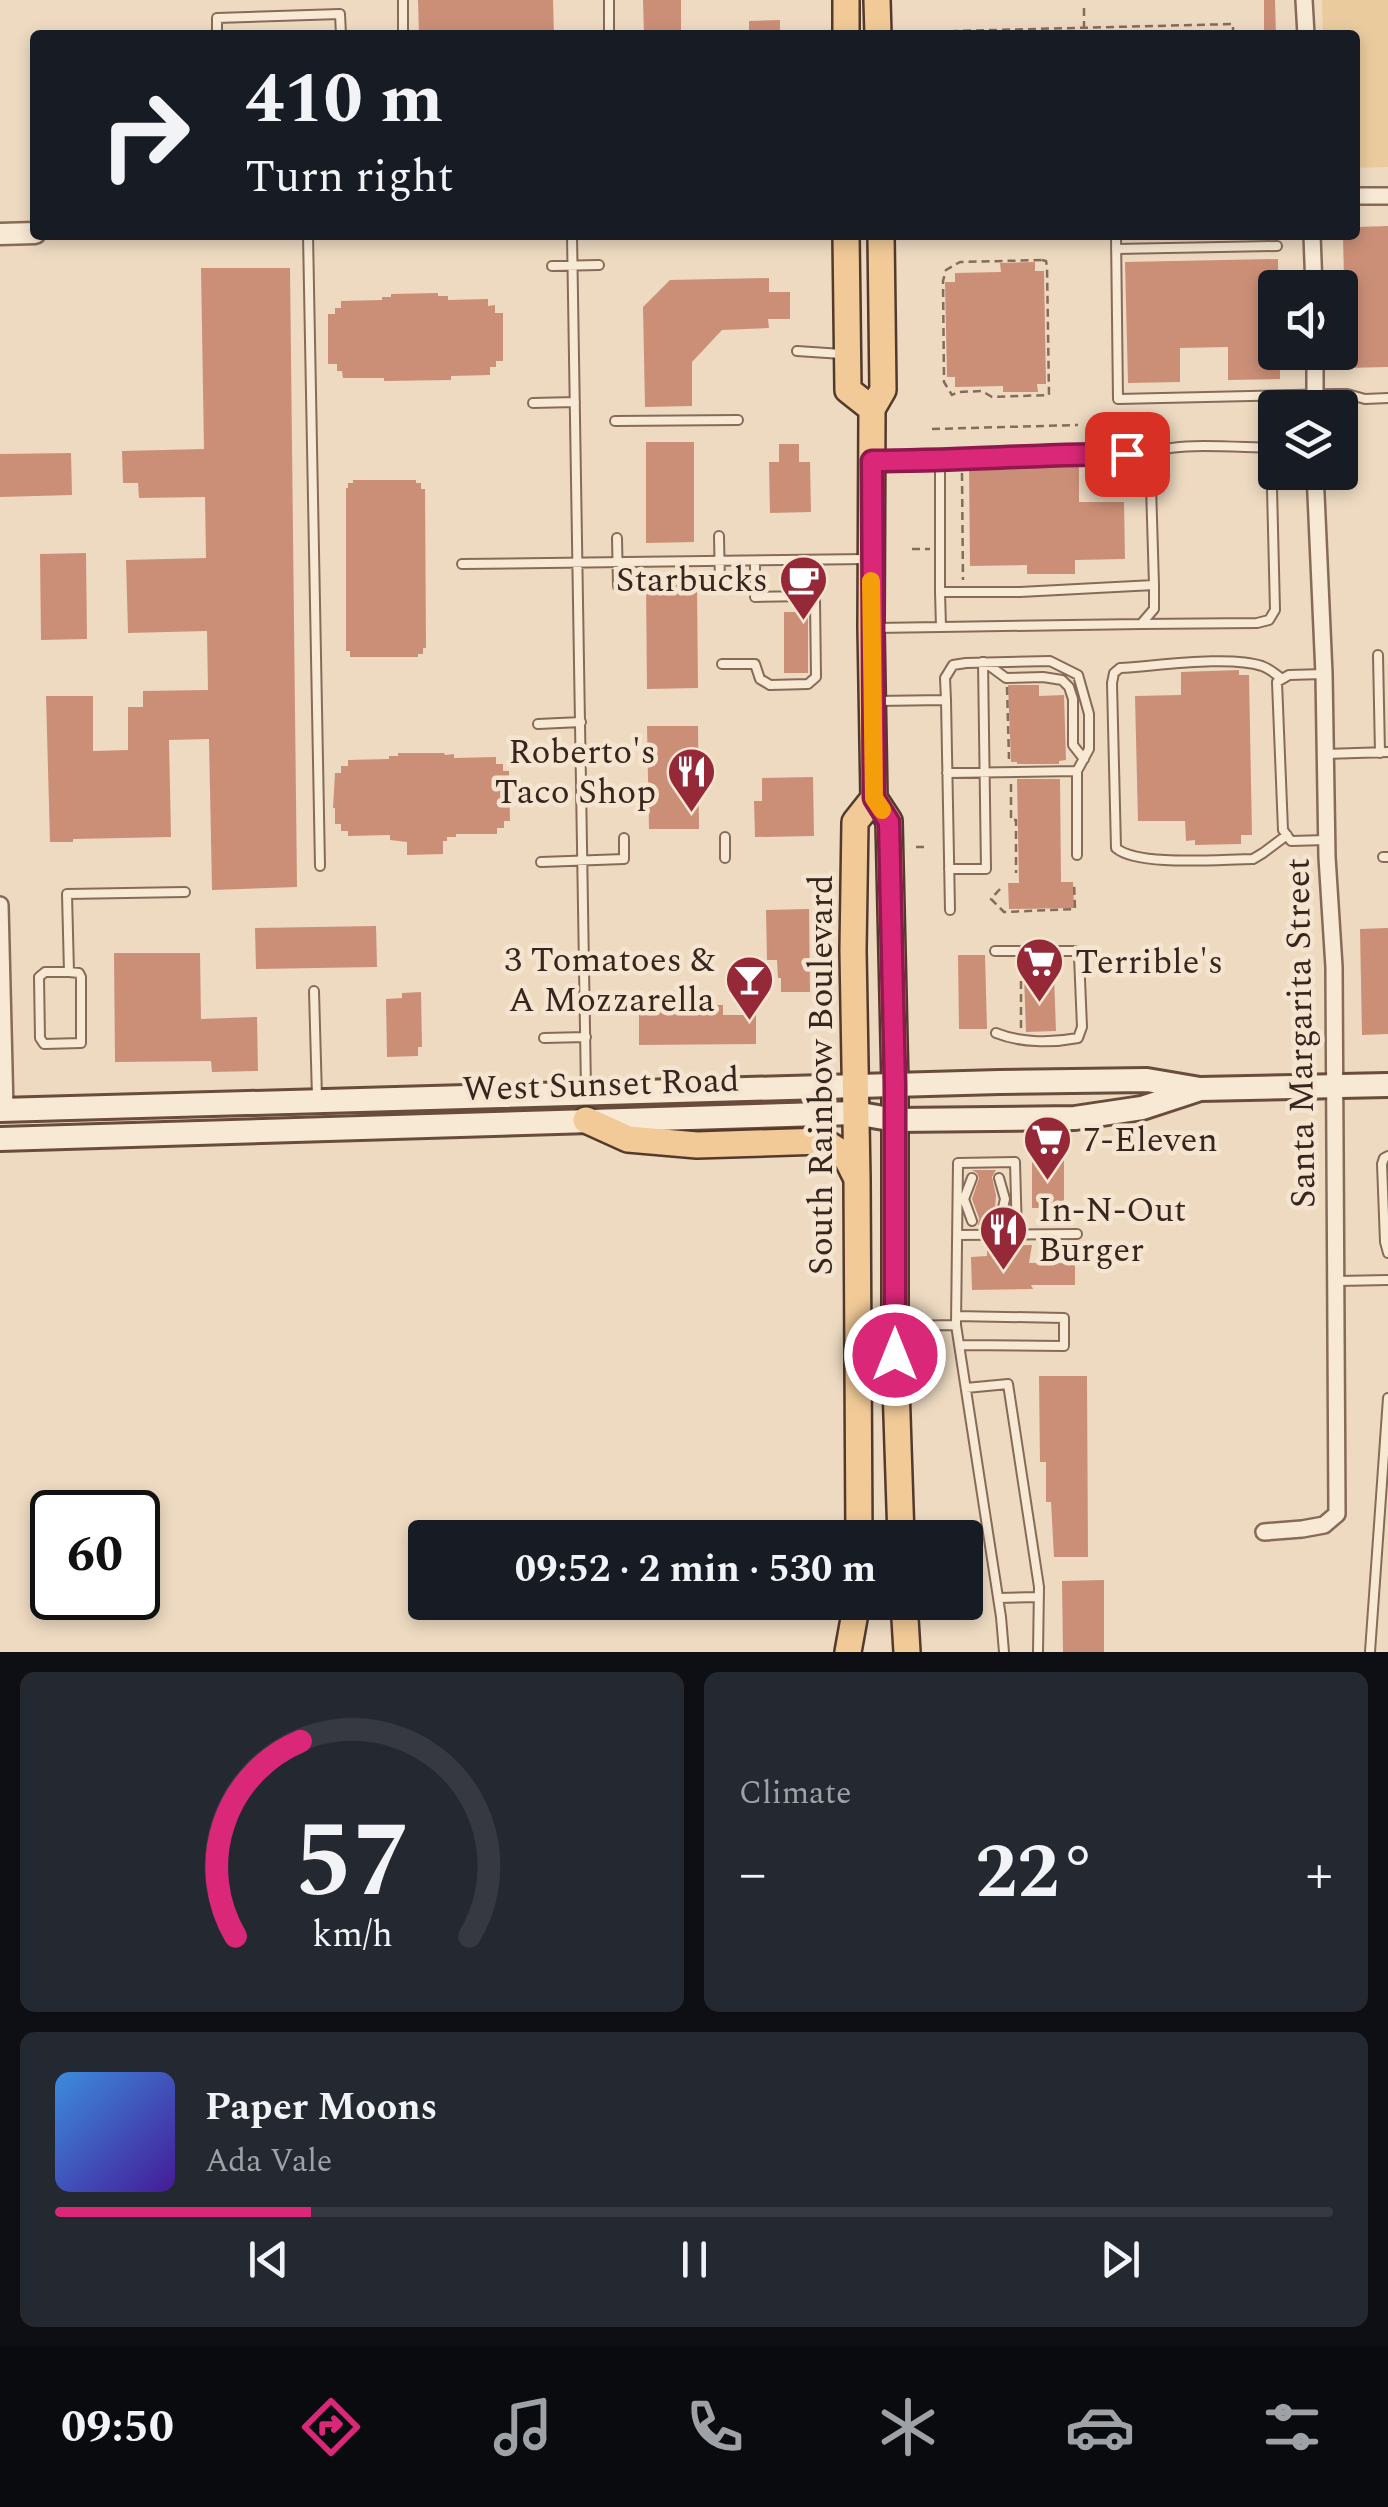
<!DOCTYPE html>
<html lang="en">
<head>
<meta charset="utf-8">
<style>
  :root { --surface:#171b24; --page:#242831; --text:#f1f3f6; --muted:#9ea1a6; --line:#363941; --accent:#db2777 }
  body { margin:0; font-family:Spectral,serif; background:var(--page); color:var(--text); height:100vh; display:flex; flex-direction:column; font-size:38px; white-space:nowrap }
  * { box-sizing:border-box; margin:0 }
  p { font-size:32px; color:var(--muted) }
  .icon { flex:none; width:55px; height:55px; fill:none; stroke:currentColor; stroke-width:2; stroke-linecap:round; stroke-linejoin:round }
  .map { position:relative; height:1652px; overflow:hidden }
  .sheet { display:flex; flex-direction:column; gap:20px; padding:20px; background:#0d0f14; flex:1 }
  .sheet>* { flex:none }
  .top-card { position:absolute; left:30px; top:30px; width:1330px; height:210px; border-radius:10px; box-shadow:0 5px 15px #0003; background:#171b24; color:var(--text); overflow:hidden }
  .fabs { position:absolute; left:1258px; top:270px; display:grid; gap:20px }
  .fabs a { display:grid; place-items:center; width:100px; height:100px; border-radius:10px; background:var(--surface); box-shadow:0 5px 15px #0003; font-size:50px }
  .speed { position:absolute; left:30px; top:1490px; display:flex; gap:20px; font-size:50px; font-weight:700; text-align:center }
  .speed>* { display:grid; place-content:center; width:130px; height:130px; border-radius:50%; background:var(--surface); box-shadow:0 5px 15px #0003; line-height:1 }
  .speed .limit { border:5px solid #111; border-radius:15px; background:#fff; color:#111 }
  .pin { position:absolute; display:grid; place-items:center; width:85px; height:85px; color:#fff; margin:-42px; border-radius:20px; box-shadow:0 5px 15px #0006 }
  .me { position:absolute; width:110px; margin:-55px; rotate:0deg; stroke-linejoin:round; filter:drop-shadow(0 0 8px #0008) }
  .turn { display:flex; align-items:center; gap:35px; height:210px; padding:0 50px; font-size:45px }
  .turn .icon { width:130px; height:130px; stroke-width:2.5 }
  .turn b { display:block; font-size:70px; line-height:85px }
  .big { font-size:75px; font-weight:700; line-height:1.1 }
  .sheet .widget { flex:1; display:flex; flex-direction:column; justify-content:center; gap:15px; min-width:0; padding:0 35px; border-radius:15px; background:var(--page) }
  .sheet .dial { align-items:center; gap:0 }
  .dial svg { height:260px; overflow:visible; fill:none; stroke:var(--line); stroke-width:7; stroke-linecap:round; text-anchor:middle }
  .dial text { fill:var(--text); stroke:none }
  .song { display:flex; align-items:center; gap:30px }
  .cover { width:120px; height:120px; border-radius:15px; background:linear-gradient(135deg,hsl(210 70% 55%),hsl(260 70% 35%)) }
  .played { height:10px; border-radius:5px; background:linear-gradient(90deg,var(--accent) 20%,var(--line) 20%) }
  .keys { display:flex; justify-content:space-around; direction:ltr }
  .heat { display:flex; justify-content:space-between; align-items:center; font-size:55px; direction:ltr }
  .sheet .tiles { flex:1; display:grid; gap:20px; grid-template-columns:1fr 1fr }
  .widget:last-child { grid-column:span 2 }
  .trip { position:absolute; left:408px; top:1520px; width:575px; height:100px; border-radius:10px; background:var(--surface); box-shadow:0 5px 15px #0003; font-weight:700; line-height:100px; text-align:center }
  .tabs { display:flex; height:160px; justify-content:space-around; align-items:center; background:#090b0e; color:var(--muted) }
  .tabs .icon { width:70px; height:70px }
  .tabs .selected { color:var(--accent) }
  .tabs b { font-size:45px; color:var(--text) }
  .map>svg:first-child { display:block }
  .sand { fill:#e9cb9e }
  .building { fill:#cb8f77 }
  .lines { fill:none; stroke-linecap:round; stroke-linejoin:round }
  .service-casing { stroke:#876b59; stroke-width:12 }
  .minor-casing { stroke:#876b59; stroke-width:20 }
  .tertiary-casing { stroke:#876b59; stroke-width:25 }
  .secondary-casing { stroke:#684c3c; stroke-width:28 }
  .primary-casing { stroke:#543a2d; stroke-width:30 }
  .path { stroke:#876b59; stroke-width:2.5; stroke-dasharray:8 5; stroke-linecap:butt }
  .service { stroke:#f8e9d4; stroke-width:8 }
  .minor { stroke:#f8e9d4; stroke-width:15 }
  .tertiary { stroke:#f8e9d4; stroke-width:20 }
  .secondary { stroke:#f8e9d4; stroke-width:22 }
  .primary { stroke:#f1ca98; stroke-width:25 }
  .route-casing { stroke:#8e194d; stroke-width:25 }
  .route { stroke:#db2777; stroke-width:18 }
  .slow { stroke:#f59e0b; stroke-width:18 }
  .labels { text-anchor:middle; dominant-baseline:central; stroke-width:9; stroke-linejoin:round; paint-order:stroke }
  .poi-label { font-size:35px; fill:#36261d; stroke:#f5e5d0; text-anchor:end }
  .street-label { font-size:35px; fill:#36261d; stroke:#f5e5d0 }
</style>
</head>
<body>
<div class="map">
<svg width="1388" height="1652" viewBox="0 0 1388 1652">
  <rect width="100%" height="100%" fill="#eddac1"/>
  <path class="sand" d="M1322,0H1388V167L1355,168V35H1323Z"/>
  <path class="building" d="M418,0H553L554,35H419Z
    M643,0H681V35H644Z
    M1264,0H1275L1276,35H1264Z
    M780,20V35H749V21Z
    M1388,226V367L1346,368L1343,235H1355V227Z
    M1278,259V288H1275V352H1280V379L1228,380V347L1180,348V382L1128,383L1125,262Z
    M1035,262V271H1044L1046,384H1037L1038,392H1003V386L955,387V377H947L945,282H955V273L1001,272L1000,263Z
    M201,268H290L297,887L212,890L209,739L169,740L171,837L73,839V842H50L46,696H93V751L128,750V707H143V691L208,690L207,631L128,633L126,560L206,558L205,497L139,498L138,483H123L122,451L204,449Z
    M769,278V292H790V319H768L769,328L722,330L692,362V406L645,407L643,307L670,280Z
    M438,293V296H448V300L488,299V306L495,305V313H503V361H496V367H490V375L451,376V380L384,381V378H343L342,371H337V364H328V314H335V308H341V301L382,300V297H391V294Z
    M646,442H694V542L646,543Z
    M779,444H799V462H810L811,512L770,513L769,462H779Z
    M71,453L72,495L0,497V454Z
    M1079,467V502H1124L1125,559L1075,560V574H1027V565L970,566L969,468Z
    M353,480H416V483H421V489H425L426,648H423V654H418V657H350V651H346V488H348V483H353Z
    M86,553L87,639L41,640L40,554Z
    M646,585H697L698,688L647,689Z
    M784,612H808V673H784Z
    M1239,670V675H1249L1252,835H1241V844L1195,845V840L1186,841L1185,821H1138L1135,696L1181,695V672Z
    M1008,685H1039V696L1064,695L1066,760L1059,761V764H1017V762H1011Z
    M647,726H698L699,829H649Z
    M398,753H444L445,755L454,754V758L496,757V764H503V771H509L510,821H504V828H497V834H456V837H447V841H443V854L407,855V842L390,840V835L348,836V831H341V824H335V808H333L335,773H341V766H348V760L389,759V756H398Z
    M813,777L814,836L755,837L754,801H762V778Z
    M1017,779H1060L1061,882H1073L1074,908L1009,909L1008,883H1019Z
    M809,909L810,992H781V978H778L777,960H767L766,910Z
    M376,926L377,967L256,969L255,928Z
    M1388,928V1034L1362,1035L1360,929Z
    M114,953H200L201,1019L257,1017L258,1071L212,1072L211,1061L115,1062Z
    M958,955H985L987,1029H959Z
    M1054,975L1056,1031L1026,1032L1024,976Z
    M421,992L422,1047H418V1056L387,1057L386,999L402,998V993Z
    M639,1005H723V1015H756V1044L639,1045Z
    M1032,1158L1064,1159V1208H1032Z
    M996,1170L992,1177L996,1195L994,1225H978L979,1218L972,1199L979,1178L977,1173L972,1170Z
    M1032,1245L1029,1263H1075V1285H1031L1033,1289L972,1290L971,1257L987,1256V1246Z
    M1039,1376H1087L1088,1557H1054L1051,1502H1046V1462H1040Z
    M1104,1580V1652H1063L1062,1581Z"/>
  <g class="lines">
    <defs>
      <path id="service" d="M403,0V35
        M609,0V35
        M217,35V18L340,14L341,35
        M308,235L320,866
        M572,235L586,1090
        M1116,235L1118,399L1335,394H1347L1365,399L1388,398
        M1116,249L1277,246
        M552,266L599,265
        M797,351L842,354
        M533,403L575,402
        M615,421L738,420
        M1150,453C1179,441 1241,448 1274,448
        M876,461H940V592H1020L1154,585L1150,453H1073L940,461
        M719,536L720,585
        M617,538L618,586
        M462,564L867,559
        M755,587V561
        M1141,624L1257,623L1269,620L1275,610L1271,448
        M941,627L1141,624L1154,609V585
        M875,628L941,627L940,592
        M1378,655L1380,753
        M722,664H755L760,679L770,685L808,684L816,677L815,601L809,596L755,597
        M987,664L1006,678L1043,677L1062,680L1069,687L1073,699V745L1084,759
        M1324,674L1289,675L1277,682L1283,830L1291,841L1326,840
        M1282,679C1276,674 1270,669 1262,666C1229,655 1157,666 1120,668L1114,673L1112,683L1116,848C1138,867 1221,859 1253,859L1263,853L1287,835
        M946,700L945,678L953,665L966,663L1050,661L1078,675L1089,714V749L1077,771V855
        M875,701L946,700L950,910
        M538,724L581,722
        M1325,754L1388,752
        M947,773L1077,771
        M725,837V858
        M1383,857H1388
        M541,862L624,859V838
        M949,869H986L983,662
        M995,951H1076L1079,956L1082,1027L1078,1038C1052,1043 1021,1043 996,1033
        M69,972L79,973L81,977V1043L44,1044L40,1038L39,977L45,972H69L67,894L185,892
        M314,991L317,1097
        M544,1038L586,1037
        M1388,1156L1384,1158L1382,1164L1385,1242L1388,1253
        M972,1178L964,1199L972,1221
        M999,1178L1005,1199L1000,1221
        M958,1235L1077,1234
        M1338,1281L1388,1280
        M956,1316L1064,1318V1346L959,1345
        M956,1325L958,1163L1015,1162L1017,1235
        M899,1326L956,1325L1001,1617L1004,1652
        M966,1388L1008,1384L1039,1587L1038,1652
        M998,1598L1039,1597
        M1370,1652L1388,1398"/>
      <path id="minor" d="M1304,0L1306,35
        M1355,196H1388
        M1312,235L1314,288
        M1315,408V352
        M0,905L5,1110
        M1264,1532L1302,1529L1324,1525L1337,1514L1334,967L1327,857L1324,674L1315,472"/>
      <path id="tertiary" d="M0,234L35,233"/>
      <path id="secondary" d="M0,1110L999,1082L1147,1080L1200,1089L1388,1085
        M0,1139L855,1113L895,1120L1075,1118L1142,1108L1197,1090"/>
      <path id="primary" d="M846,0V35
        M877,0L878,35
        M846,235L848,390L872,409
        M881,235L883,390L872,409L871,628L874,798L889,821L895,1085V1355L901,1538
        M586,1120L628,1139L697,1145L823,1141L845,1155L857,1179
        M859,1538L857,1179L853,950L855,822L874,798
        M904,1602L907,1652
        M848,1652L857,1602"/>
    </defs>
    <use href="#service" class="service-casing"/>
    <use href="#minor" class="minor-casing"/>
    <use href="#tertiary" class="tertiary-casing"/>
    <use href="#secondary" class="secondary-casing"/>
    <use href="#primary" class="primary-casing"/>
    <path class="path" d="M1084,8V35
      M954,35V31L1233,24V35
      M1042,260L1046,261L1047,267L1049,395L992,397L982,391L958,392L952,395L944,382L943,281L946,270L960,262Z
      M932,429L1078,425
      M962,473L963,580
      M912,549H930
      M1007,687L1009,759
      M1011,784V820H1016V873
      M916,847H926
      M1000,889L991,899L1004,912L1075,909L1074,883
      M1021,1028V970L1059,969"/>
    <use href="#service" class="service"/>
    <use href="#minor" class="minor"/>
    <use href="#tertiary" class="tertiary"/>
    <use href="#secondary" class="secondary"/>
    <use href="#primary" class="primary"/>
  </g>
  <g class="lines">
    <defs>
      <path id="route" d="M895,1355V1085L889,822L874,798L872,461C957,461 1042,454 1127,454"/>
    </defs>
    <use href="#route" class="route-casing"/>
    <use href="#route" class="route"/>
    <path class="slow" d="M871,581L874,798L882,810"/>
  </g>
  <defs>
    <symbol id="cafe-pin" viewBox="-11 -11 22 30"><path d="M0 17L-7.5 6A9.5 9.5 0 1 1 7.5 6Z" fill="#952938" stroke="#f5e5d0"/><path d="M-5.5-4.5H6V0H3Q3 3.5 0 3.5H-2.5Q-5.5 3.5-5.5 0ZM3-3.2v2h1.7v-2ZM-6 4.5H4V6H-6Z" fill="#fff"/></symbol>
    <symbol id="restaurant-pin" viewBox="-11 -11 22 30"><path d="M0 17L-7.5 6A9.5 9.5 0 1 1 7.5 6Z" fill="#952938" stroke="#f5e5d0"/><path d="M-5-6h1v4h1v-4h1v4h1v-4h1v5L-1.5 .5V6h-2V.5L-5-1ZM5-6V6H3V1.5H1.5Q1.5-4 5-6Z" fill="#fff"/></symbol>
    <symbol id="supermarket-pin" viewBox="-11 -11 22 30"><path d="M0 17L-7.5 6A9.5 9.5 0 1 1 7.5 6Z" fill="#952938" stroke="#f5e5d0"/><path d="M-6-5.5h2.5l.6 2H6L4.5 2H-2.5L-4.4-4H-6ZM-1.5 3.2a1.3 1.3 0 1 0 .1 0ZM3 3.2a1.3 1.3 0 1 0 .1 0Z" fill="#fff"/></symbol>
    <symbol id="bar-pin" viewBox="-11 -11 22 30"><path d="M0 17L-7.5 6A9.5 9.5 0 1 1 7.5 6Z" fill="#952938" stroke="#f5e5d0"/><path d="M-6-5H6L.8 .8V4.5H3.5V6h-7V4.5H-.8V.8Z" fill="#fff"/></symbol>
  </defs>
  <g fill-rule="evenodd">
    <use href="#cafe-pin" x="776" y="552" width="55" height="75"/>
    <use href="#restaurant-pin" x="664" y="744" width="55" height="75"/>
    <use href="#supermarket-pin" x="1012" y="934" width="55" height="75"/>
    <use href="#bar-pin" x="722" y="952" width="55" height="75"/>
    <use href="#supermarket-pin" x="1020" y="1112" width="55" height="75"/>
    <use href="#restaurant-pin" x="976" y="1202" width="55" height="75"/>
  </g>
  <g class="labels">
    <g class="poi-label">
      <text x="768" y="580">Starbucks</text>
      <text x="656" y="752">Roberto's<tspan x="656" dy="40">Taco Shop</tspan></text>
      <text x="715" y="960">3 Tomatoes &amp;<tspan x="715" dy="40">A Mozzarella</tspan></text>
      <text x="1075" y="962" text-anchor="start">Terrible's</text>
      <text x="1083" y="1140" text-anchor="start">7-Eleven</text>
      <text x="1038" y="1210" text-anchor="start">In-N-Out<tspan x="1038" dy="40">Burger</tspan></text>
    </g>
    <g class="street-label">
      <text transform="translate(1301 1033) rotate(-91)">Santa Margarita Street</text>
      <text transform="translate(821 1075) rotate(-90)">South Rainbow Boulevard</text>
      <text transform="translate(601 1085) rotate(-2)">West Sunset Road</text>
    </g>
  </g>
</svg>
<div class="fabs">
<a><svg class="icon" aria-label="sound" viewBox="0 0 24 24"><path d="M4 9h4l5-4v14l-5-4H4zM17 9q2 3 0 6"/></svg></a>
<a><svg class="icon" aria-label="layers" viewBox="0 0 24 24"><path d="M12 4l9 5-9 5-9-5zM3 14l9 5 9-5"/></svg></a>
</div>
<div class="speed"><div class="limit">60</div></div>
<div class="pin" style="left:1127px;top:454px;background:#d93025"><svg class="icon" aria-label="arrive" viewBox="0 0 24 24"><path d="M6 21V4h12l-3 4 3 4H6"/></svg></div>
<svg class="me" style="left:895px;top:1355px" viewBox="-20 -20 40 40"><circle r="17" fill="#db2777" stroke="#fff" stroke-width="3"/><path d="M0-11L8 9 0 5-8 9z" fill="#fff"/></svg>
<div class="trip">09:52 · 2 min · 530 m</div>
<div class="top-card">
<div class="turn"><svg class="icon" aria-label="right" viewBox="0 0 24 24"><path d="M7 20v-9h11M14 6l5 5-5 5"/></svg><div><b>410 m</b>Turn right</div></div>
</div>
</div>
<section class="sheet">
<div class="tiles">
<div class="widget dial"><svg viewBox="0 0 100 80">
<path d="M14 69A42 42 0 1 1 86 69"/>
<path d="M14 69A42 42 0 0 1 34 9" stroke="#db2777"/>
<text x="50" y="56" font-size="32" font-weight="700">57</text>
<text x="50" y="72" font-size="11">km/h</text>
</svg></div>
<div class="widget"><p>Climate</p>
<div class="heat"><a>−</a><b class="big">22°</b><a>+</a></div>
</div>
<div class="widget">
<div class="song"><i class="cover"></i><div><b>Paper Moons</b><p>Ada Vale</p></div></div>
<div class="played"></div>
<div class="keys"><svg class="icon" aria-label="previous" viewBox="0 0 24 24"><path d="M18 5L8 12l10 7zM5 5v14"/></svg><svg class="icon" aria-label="pause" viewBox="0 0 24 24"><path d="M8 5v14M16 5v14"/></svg><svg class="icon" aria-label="next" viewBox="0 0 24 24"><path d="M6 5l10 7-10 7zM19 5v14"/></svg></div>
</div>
</div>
</section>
<nav class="tabs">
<b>09:50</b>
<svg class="icon selected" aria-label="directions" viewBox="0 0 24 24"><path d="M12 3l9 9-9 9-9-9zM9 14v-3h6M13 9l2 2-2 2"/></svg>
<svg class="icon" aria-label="music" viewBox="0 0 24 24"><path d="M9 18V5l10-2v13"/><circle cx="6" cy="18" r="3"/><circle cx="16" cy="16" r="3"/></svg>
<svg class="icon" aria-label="phone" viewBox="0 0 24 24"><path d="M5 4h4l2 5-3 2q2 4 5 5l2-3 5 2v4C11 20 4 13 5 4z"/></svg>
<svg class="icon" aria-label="climate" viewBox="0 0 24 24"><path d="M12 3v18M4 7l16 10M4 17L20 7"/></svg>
<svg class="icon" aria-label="car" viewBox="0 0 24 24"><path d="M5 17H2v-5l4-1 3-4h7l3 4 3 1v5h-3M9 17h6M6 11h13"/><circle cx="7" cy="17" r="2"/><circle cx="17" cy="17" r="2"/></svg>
<svg class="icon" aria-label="filters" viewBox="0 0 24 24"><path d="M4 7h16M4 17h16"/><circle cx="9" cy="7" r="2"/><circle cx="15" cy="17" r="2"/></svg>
</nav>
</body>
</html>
